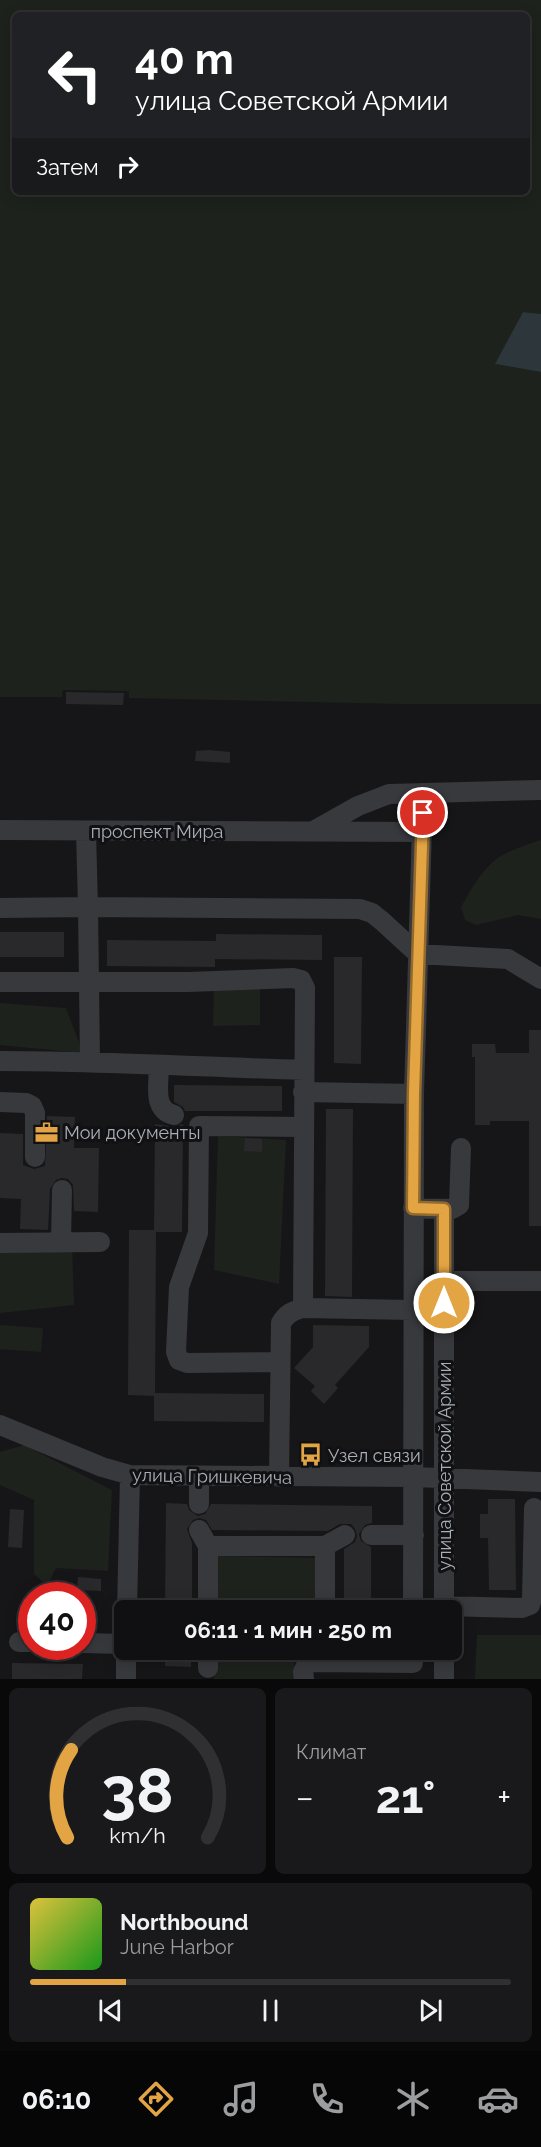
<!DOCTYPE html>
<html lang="ru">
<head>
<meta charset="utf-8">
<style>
  :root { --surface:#101012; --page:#19191b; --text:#f1f3f6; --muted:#9c9d9f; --line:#303032; --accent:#e3a443 }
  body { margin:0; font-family:Raleway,sans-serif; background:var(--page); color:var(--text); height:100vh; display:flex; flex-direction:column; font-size:22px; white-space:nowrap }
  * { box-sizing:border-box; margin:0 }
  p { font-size:20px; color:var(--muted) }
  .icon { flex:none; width:33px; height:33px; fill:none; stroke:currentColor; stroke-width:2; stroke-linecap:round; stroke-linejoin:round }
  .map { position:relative; height:1679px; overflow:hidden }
  .side { display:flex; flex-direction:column; gap:9px; padding:9px; background:#09090a; flex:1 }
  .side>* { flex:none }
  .hud { position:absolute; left:12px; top:12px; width:518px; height:183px; border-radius:9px; box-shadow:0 3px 15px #0003,0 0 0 2px var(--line); background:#202124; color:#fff; overflow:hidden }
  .speed { position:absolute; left:18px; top:1582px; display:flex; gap:12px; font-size:30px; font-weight:700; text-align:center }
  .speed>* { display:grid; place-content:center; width:78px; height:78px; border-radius:50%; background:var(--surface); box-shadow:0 3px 15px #0003,0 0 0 2px var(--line); line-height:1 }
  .speed .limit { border:9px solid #d22; background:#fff; color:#111 }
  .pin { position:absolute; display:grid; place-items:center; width:51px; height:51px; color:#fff; margin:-26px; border:3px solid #fff; border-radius:50%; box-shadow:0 2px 6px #0007 }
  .me { position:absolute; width:66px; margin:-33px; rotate:0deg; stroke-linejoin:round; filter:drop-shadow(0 0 4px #0008) }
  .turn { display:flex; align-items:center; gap:21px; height:126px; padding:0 24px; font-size:27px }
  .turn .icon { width:78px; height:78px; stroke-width:2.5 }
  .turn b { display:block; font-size:42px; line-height:51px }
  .then { display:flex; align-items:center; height:57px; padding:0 24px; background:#0003; gap:12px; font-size:22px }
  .big { font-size:45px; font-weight:700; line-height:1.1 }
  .side .widget { flex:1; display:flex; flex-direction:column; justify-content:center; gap:9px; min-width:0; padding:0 21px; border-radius:9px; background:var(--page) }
  .side .dial { align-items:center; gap:0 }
  .dial svg { height:156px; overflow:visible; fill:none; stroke:var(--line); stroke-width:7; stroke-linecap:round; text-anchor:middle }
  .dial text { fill:var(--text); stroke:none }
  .song { display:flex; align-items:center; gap:18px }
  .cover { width:72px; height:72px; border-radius:9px; background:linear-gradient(135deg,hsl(50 70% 55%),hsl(120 70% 35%)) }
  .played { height:6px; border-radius:3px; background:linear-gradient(90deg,var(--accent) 20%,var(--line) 20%) }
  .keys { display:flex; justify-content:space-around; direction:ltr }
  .heat { display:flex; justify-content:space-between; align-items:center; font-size:33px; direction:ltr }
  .side .tiles { flex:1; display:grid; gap:9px; grid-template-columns:1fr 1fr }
  .widget:last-child { grid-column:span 2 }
  .trip { position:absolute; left:114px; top:1600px; width:348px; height:60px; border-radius:9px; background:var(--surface); box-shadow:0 3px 15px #0003,0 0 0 2px var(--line); font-weight:700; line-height:60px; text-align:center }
  .tab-bar { display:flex; height:96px; justify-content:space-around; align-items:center; background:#060607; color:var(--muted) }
  .tab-bar .icon { width:42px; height:42px }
  .tab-bar .selected { color:var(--accent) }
  .tab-bar b { font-size:27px; color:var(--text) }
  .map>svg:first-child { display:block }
  .green { fill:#1d221d; fill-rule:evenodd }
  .water { fill:#2d363b }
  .building { fill:#29292c }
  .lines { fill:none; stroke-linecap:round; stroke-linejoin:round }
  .minor { stroke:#37393d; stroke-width:20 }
  .route-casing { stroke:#946b2c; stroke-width:15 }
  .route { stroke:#e3a443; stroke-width:10 }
  .labels { text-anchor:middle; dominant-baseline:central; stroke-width:6; stroke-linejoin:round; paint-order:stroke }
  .street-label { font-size:18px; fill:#a9aeb7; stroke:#111113 }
  .poi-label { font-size:18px; fill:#a9aeb7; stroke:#111113; text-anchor:start }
</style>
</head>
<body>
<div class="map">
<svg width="541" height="1679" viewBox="0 0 541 1679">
  <rect width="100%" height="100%" fill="#161618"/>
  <path class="green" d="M0,0H541V314L523,312L496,364L541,372V704H402L129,698V691L63,690L62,697H0ZM15,15H526V192H15Z
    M541,840V919L518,915L476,925L465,920L461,907C470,891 480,873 494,861C506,851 526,845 541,840Z
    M214,987L260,988V1025L213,1026Z
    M0,1003L66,1008L83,1053L0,1045Z
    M218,1136L286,1140L279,1284L214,1270Z
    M72,1242L74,1305L0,1313V1244Z
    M0,1325L43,1328L41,1352L0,1349Z
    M24,1445L112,1490L108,1571L56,1568L47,1586L34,1574V1500L0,1485V1452Z
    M217,1556L321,1558L320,1611H216Z
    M477,1635H541V1679H475Z
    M215,1650H295L294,1679H214Z"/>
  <path class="water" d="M523,312L541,314V372L495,364Z"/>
  <path class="building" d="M66,692L124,693L123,705L66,704Z
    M209,750L230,752V763L195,761L196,751Z
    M0,932H64V957H0Z
    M216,934L322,935V960L215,959V967L107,966V940L216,941Z
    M334,957H362L361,1064L334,1063Z
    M529,1030H541V1226H529V1121H490V1125H475V1057H472V1044H495L496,1053H529Z
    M174,1085L282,1086V1111H185L183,1107L174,1102Z
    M326,1109H353L352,1297L325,1296Z
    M47,1116L75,1117L74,1148H99L98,1212L74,1211L73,1185L68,1179L62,1178L56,1180L50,1189L48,1230L20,1229L21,1199L0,1198V1133L23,1134V1165L34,1169L45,1166Z
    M155,1124L175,1127L183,1124L182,1232H156L155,1393L264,1394V1422L154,1421V1396L128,1395L129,1230H154Z
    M245,1138L262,1139V1152L244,1151Z
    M313,1325L369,1326V1347L335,1385L338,1388L324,1404L311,1391L315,1386L294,1368L313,1347Z
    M488,1499H515L516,1590H489L488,1538H480V1514H488Z
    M166,1503L187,1504L189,1510L198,1516L205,1514L211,1504L372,1506V1523L365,1525L359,1534L361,1541L371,1547V1611H344V1549L355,1542L357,1536L355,1529L351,1524H340L328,1531L212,1530L206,1520L199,1518L193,1520L187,1529L192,1543V1611H165Z
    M10,1509L24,1510L22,1548L8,1547Z
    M78,1577L101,1579V1591L77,1590Z
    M165,1650H191V1667L165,1666Z
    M12,1663L83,1664L82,1679H12Z"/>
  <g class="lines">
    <path class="minor" d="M317,829L358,806L389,794L541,790
      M0,830L422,832
      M86,831L88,907L360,909L372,913L382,921L418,954L508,959L541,979
      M0,908L88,907L90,1061
      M0,982H188L293,978L301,980L305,988L303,1308C293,1311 287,1313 281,1323L279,1477
      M0,1061C101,1061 202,1067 303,1070
      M159,1066C159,1084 152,1110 174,1115
      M303,1092L414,1094
      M0,1102L26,1103L32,1106L35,1113V1157
      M413,1208L452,1209L459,1205L461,1148
      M61,1242L62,1190
      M0,1243L100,1242
      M444,1281H541
      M303,1308L412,1310
      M279,1362L187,1363L179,1360L176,1352L179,1287L198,1233L199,1126L303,1127
      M0,1425L102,1467L130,1475L414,1477L541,1482
      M199,1477V1504
      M199,1530L208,1546
      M371,1535H414
      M325,1546L345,1535
      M444,1606L522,1608L530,1605L532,1598L534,1508
      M127,1611L130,1475
      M208,1611V1546H325V1611
      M413,1611L414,1094L423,794
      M444,1611V1209
      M19,1642H32
      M82,1643L124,1644
      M208,1668V1650
      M126,1679V1650
      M304,1679L303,1672L307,1664L314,1662L413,1663
      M444,1679V1650"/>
  </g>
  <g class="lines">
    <defs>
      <path id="route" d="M423,813L414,1094L413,1208L444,1209V1303"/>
    </defs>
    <use href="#route" class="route-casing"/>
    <use href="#route" class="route"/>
  </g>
  <defs>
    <symbol id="office-bare" viewBox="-9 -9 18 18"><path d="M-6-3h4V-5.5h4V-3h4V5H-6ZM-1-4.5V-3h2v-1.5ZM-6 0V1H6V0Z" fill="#e3a443" stroke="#111113" stroke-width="2.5" paint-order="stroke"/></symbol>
    <symbol id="bus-bare" viewBox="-9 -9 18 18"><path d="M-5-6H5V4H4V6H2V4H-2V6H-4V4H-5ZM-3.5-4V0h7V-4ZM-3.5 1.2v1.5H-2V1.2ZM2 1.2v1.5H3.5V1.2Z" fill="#e3a443" stroke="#111113" stroke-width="2.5" paint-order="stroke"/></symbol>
  </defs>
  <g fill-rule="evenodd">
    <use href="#office-bare" x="30" y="1116" width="33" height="33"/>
    <use href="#bus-bare" x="294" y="1438" width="33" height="33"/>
  </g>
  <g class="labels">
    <g class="street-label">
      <text x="157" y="831">проспект Мира</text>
      <text transform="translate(444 1466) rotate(-90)">улица Советской Армии</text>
      <text transform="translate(212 1476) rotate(1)">улица Гришкевича</text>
    </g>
    <g class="poi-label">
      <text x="64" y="1132">Мои документы</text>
      <text x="328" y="1455">Узел связи</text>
    </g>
  </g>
</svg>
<div class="speed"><div class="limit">40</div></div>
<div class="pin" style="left:423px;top:813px;background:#d93025"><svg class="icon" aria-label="arrive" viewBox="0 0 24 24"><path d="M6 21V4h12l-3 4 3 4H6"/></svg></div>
<svg class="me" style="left:444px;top:1303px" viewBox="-20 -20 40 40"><circle r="17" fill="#e3a443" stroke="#fff" stroke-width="3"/><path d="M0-11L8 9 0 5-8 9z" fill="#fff"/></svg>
<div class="trip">06:11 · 1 мин · 250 m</div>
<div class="hud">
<div class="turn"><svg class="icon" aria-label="left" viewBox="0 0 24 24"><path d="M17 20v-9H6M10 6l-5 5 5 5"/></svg><div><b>40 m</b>улица Советской Армии</div></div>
<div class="then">Затем<svg class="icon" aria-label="right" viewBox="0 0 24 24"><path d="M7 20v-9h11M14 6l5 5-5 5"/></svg></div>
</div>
</div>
<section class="side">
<div class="tiles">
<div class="widget dial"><svg viewBox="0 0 100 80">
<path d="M14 69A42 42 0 1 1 86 69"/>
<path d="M14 69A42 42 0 0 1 16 24" stroke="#e3a443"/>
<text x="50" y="56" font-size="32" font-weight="700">38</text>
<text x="50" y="72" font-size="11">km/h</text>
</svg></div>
<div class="widget"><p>Климат</p>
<div class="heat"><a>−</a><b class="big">21°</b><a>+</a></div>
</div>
<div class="widget">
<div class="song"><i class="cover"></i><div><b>Northbound</b><p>June Harbor</p></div></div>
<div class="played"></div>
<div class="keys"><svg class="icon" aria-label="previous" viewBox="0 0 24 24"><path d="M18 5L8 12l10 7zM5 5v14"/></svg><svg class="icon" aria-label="pause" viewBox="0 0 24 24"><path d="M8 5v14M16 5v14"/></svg><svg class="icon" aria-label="next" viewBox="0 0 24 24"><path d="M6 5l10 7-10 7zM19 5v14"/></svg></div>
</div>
</div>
</section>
<nav class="tab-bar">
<b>06:10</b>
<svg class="icon selected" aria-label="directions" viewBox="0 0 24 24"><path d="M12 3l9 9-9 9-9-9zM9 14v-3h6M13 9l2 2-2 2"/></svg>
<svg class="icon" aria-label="music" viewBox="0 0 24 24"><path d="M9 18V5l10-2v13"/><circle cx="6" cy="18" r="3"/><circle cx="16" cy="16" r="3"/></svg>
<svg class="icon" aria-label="phone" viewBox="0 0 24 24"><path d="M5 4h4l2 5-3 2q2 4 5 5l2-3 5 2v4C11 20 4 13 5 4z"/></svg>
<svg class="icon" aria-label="climate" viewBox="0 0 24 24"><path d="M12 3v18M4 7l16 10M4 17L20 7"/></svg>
<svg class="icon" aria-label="car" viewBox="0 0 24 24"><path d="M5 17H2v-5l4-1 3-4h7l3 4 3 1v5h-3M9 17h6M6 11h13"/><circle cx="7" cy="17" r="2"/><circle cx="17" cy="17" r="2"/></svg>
</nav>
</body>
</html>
